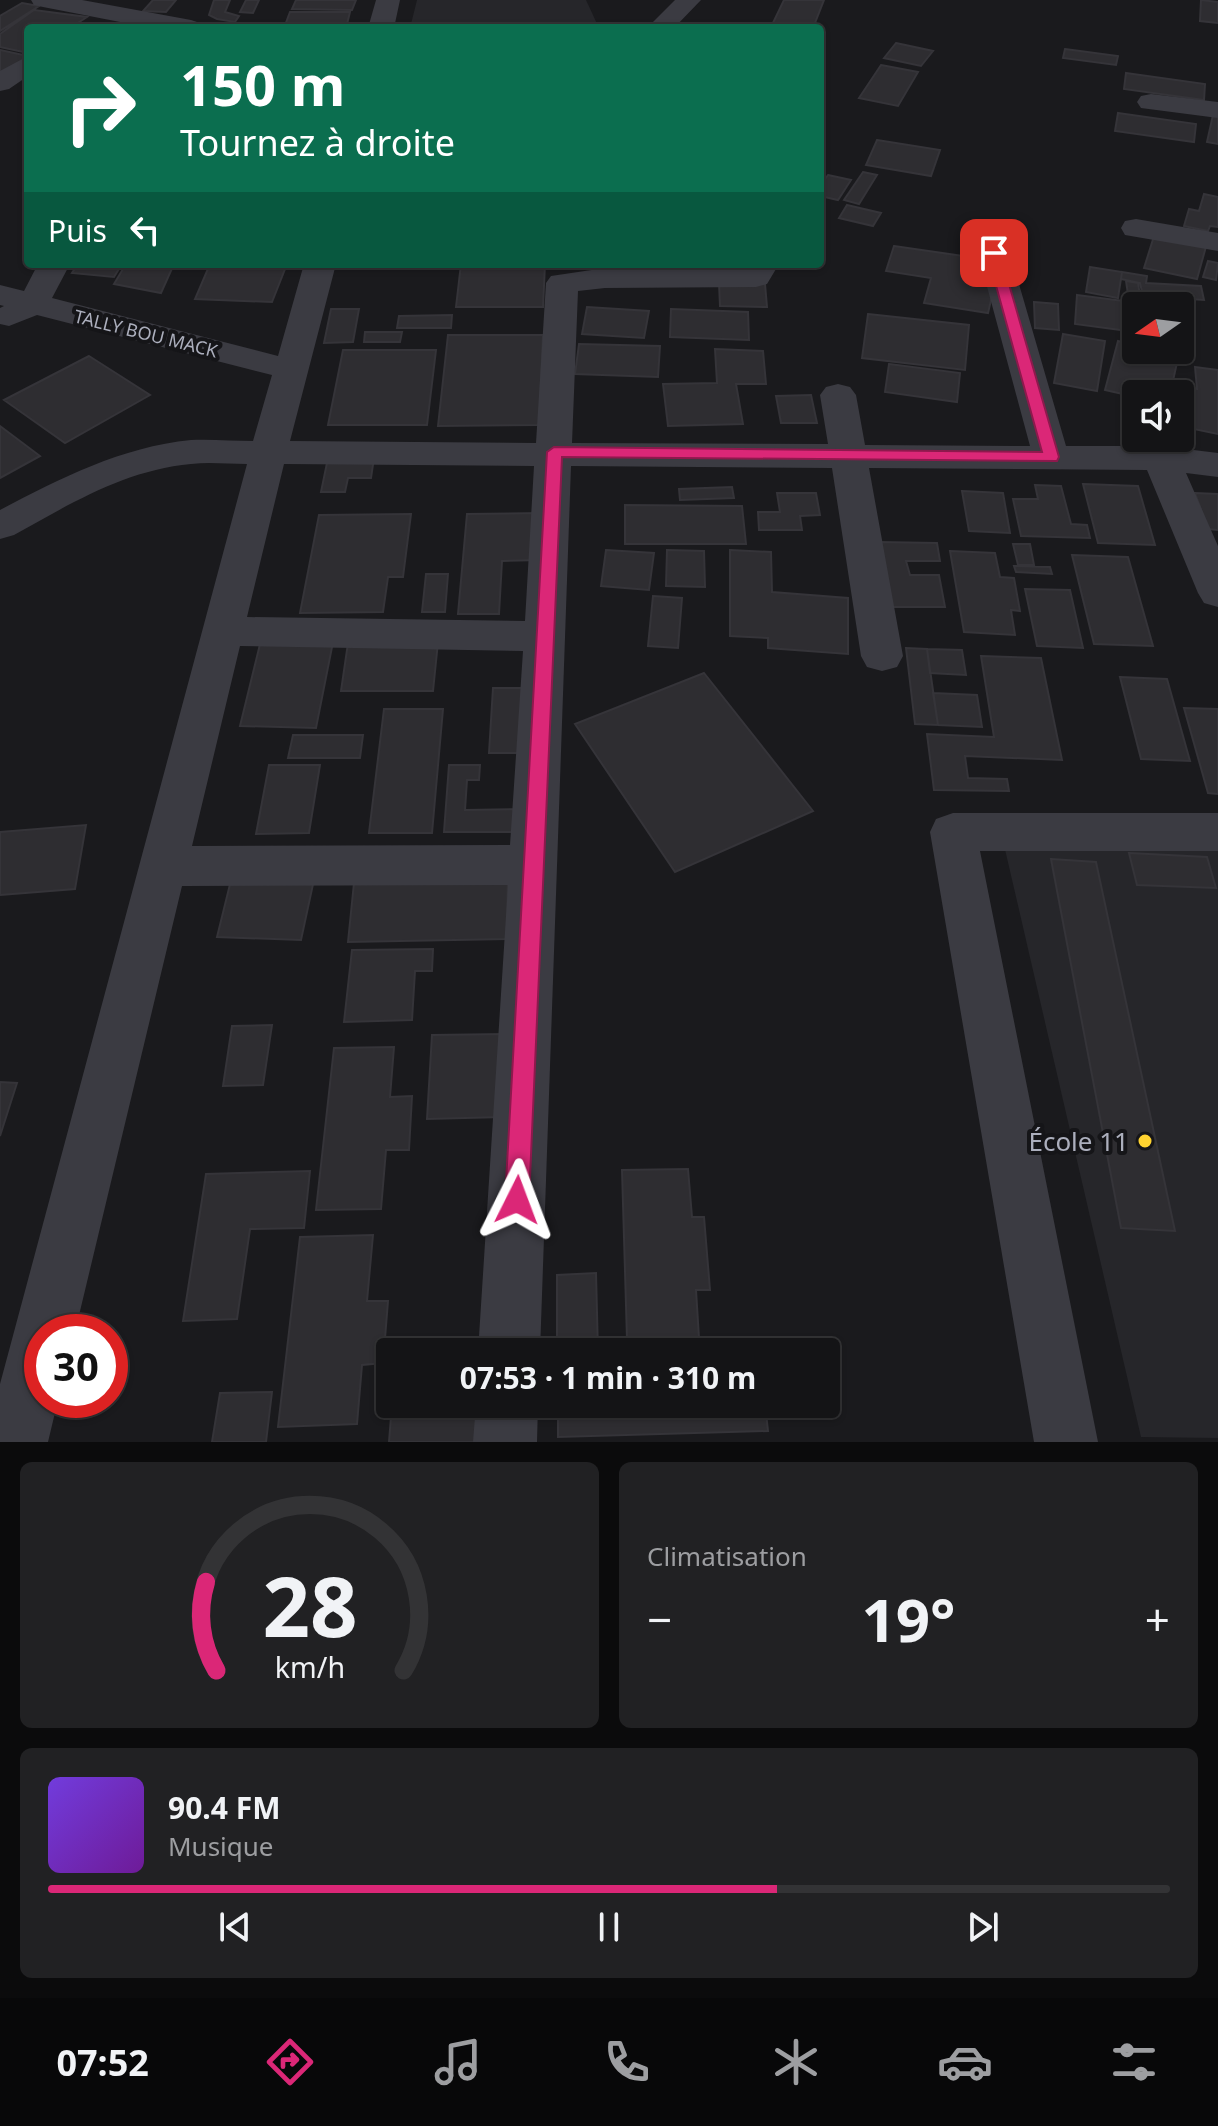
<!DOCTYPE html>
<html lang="fr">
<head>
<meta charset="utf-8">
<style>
  :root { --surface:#141416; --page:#212123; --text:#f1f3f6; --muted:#9d9ea1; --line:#333335; --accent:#db2777 }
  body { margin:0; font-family:"Noto Sans",sans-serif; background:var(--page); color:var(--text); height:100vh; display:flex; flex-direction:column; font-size:30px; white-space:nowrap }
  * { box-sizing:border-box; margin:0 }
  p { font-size:26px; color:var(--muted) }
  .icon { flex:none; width:44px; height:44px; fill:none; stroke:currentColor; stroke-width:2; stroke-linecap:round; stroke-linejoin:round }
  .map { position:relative; height:1442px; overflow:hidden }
  .sheet { display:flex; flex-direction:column; gap:20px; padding:20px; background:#0b0b0c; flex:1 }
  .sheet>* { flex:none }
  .top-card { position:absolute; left:24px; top:24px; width:800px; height:244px; border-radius:8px; box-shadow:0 2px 6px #0004,0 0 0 2px var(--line); background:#0b6e4f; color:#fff; overflow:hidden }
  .needle { width:52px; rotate:256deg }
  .controls { position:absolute; left:1122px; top:292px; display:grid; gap:16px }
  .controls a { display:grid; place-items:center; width:72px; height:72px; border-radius:8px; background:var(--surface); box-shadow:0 2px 6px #0004,0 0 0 2px var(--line); font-size:40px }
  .speed { position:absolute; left:24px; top:1314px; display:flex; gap:16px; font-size:40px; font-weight:700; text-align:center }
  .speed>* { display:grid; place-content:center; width:104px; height:104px; border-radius:50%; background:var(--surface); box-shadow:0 2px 6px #0004,0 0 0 2px var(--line); line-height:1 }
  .speed .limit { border:12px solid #d22; background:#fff; color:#111 }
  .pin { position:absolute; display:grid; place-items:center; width:68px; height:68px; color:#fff; margin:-34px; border-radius:16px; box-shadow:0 4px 12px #0006 }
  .me { position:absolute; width:88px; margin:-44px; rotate:3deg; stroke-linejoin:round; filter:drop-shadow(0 0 6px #0008) }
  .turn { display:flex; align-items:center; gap:28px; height:168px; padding:0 24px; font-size:36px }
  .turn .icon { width:104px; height:104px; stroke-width:2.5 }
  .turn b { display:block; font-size:56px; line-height:68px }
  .then { display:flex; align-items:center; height:76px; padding:0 24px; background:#0003; gap:16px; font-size:30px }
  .big { font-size:60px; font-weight:700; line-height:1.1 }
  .sheet .tile { flex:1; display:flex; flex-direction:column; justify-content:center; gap:12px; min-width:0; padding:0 28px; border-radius:12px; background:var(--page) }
  .sheet .dial { align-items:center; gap:0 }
  .dial svg { height:208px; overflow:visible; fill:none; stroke:var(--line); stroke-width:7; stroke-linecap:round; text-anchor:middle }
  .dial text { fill:var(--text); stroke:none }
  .song { display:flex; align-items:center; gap:24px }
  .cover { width:96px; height:96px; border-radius:12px; background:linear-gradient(135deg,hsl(260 70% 55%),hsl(280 70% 35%)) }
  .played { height:8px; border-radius:4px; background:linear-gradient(90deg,var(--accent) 65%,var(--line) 65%) }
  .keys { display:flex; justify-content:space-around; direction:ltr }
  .heat { display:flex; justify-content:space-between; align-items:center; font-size:44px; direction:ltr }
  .sheet .tiles { flex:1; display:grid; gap:20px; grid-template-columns:1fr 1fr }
  .tile:last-child { grid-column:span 2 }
  .trip { position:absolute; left:376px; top:1338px; width:464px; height:80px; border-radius:8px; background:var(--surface); box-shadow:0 2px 6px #0004,0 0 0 2px var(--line); font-weight:700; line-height:80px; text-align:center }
  .menu { display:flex; height:128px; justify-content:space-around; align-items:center; background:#080809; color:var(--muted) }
  .menu .icon { width:56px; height:56px }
  .menu .on { color:var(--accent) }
  .menu b { font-size:36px; color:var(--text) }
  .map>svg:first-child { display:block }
  .built { fill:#26262a }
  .building { fill:#2e2d31; stroke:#353439; stroke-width:2 }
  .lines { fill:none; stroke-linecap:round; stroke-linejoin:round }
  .minor { fill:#3b3b42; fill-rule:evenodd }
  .route { fill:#db2777; stroke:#8e194d; stroke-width:2 }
  .poi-dot { fill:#ffd330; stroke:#151518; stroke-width:3 }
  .labels { text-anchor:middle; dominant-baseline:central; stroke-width:8; stroke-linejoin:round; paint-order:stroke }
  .far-street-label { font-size:18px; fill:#acafbd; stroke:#151518 }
  .near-poi-label { font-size:26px; fill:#acafbd; stroke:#151518; text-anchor:end }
</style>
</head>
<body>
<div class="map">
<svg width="1218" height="1442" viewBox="0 0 1218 1442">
  <rect width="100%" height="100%" fill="#1a1a1d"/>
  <path class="built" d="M417,0H586L599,28H410Z
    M1004,845H1218V1438L1141,1437Z"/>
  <path class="building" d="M153,0H176L166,12L143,11Z
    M214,0H230L225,12L239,16L235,22L217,19L209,15Z
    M246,0H259L253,13L240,12Z
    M296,0H356L352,10L292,9Z
    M784,0H824L813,28L771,27Z
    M1201,0L1218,2V23L1200,21Z
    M22,3L39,6L0,31V16Z
    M34,10L87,17L70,28H28V53L0,47V34Z
    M290,12H350L346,28H284Z
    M896,43L933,51L921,66L884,58Z
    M1065,49L1118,56L1116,65L1063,58Z
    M0,50L28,56V59L5,72L0,71Z
    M881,65L918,72L898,106L859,98Z
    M1126,73L1205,84L1204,100L1124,89Z
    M1118,113L1196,124L1194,142L1115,131Z
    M1213,115L1218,116V144L1207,142Z
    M877,140L940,150L931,176L866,165Z
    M863,172L877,175L859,204L844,200Z
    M828,175L851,180L838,200L820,196V186Z
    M1204,194L1218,197V227L1210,226L1208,231L1184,226L1189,209L1199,211Z
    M847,205L881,213L873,226L839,218Z
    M1155,233L1207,243L1197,279L1144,268Z
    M894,246L984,259L978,285L994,287L988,313L924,303L931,278L886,271Z
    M1208,261L1218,263L1216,280L1203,277Z
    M78,264H122L114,277L72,273Z
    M126,264H174L161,293L114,284Z
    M210,264H287L272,302L195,299Z
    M461,264H545L543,307H456Z
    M1090,267L1122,272L1118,298L1086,292Z
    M1122,272L1147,276L1146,283L1201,286L1204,300L1143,296L1140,283L1121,279Z
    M1126,281L1138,283L1141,302L1129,301Z
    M719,283L765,284L767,307L720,306Z
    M1077,295L1162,306H1136V332L1075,324Z
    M1034,302L1058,304L1059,330L1035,328Z
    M587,307L649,311L644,338L582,334Z
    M1180,308L1194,310L1195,340L1180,338Z
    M331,309H359L353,342L324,343Z
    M671,309L748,312L749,340L670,337Z
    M868,314L969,325L965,370L862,358Z
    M452,315L451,328H397L399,316Z
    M365,332H402L400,342H364Z
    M1063,334L1105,341L1097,391L1054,383Z
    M448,335H543L539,425L438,426Z
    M1118,341L1136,345V350L1179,354L1170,394H1136V397L1105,390Z
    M579,344L660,346L658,377L575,374Z
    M715,349L763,351L766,384H736L743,424L668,426L663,384L717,383Z
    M343,350H436L427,425H328Z
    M89,356L150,395L65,443L4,400Z
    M889,364L960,373L957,402L885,392Z
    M1195,367L1218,370V434L1189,428L1193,388L1197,389Z
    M811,395L817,423H781L776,396Z
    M0,426L40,456L0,478Z
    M328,458H374L371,478H348L345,492H321Z
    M1083,484L1138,486L1155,545L1098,543Z
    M1035,485L1061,486L1071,524L1087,525L1090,538L1021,536L1013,499H1038Z
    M732,487L734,498L680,500L679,489Z
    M962,491L1003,493L1010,533L969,531Z
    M777,493H816L820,515L800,516L802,530H759L758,512H780Z
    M1195,493L1218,494V530L1208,529Z
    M625,505L742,506L746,544H625Z
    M542,513L540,560L502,561L499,614H458L467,514Z
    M411,514L403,577H388L383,612L300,613L319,515Z
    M879,542L937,543L940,561H906L910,575H939L945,607H882Z
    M1013,544H1030L1034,565H1018Z
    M606,550L654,553L649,590L601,586Z
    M667,550L704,551L705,587L666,586Z
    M730,550L771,552L772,592L848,598V654L768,648V638L730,636Z
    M950,551L995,553L1000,577L1014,578L1020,611L1011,610L1015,635L964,632Z
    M1072,555L1128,557L1153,646L1094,644Z
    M1014,566L1050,567L1052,574L1016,572Z
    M426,574H448L445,612H422Z
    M1025,589L1070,590L1083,648L1037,646Z
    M653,596L682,598L678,648L648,646Z
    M262,636L334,637L316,728L240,726Z
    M438,642L433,691H341L348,643Z
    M906,648L927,649L938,725L915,724Z
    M927,649L962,650L966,675L930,673Z
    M981,656L1041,658L1062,760L965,756L968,778L1007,779L1009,791L934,790L927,734L994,737Z
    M704,673L813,811L675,872L575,724Z
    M1120,677L1167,679L1190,761L1141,759Z
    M493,688H526L523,753H489Z
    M933,693L977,695L982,727L938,725Z
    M1184,708L1218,709V794L1208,793Z
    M384,709H443L432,833H369Z
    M293,735H363L360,758H288Z
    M269,765H320L309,833L256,834Z
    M449,765H480L479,780H467L465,810L532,809L531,832H444Z
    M86,825L75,889L0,895V832Z
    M1129,853L1207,857L1216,888L1137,885Z
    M1051,859L1096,862L1175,1231L1121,1228Z
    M508,870L507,939L348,942L355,873Z
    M233,872L315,875L301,940L217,937Z
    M433,949L432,971H415L412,1020L344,1022L352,950Z
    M272,1025L263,1085L223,1086L232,1026Z
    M505,1034L503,1117L427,1119L432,1035Z
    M394,1047L390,1097L412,1096L409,1150H386L381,1209L316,1210L334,1048Z
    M0,1082L17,1083L0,1136Z
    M688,1169L692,1217H704L710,1290H696L699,1338L627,1339L622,1170Z
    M310,1171L304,1228L250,1229L237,1319L183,1321L206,1174Z
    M373,1235L367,1301H388L383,1363L362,1365L357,1424L278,1427L300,1237Z
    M596,1273L598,1352H557V1275Z
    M272,1392L266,1442H212L220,1393Z
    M392,1404H483L481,1442H389Z
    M558,1404H765L768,1431L558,1437Z"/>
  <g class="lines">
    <path class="minor" d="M31,0H82L191,20L200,23L204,28H151L43,7L34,5Z
      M376,0H400L394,28H368Z
      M675,0H701L674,28H647Z
      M28,56V76L9,89L0,91V71Z
      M1151,94L1218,102V118L1141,108L1137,102L1141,96Z
      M1136,219L1218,233V251L1125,235L1121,228L1125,221Z
      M994,244L1005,246L1010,253L1066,446H1161L1218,453V477L1186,473L1218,546V607L1204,603L1198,593L1147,470L869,468L903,656L897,667L882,671L867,667L861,656L832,468L571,466L540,1352H478L508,885L182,886L75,1332H42V1400H58L48,1442H0V1384L247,464C228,464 209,462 191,464C125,470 70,504 14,535L0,539V510C61,478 121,447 191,440C211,439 233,441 253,441L272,375L37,315L9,326L0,324V308L4,306L0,305V285L24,291L38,264H70L52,298L278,356L304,264H336L290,441L536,443L546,283L551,276L605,268L745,267L747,264H779L767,284L756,287L605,288L578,291L572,443L828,444L820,395L826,387L838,384L850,387L856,395L865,445L1030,446L978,253L983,246ZM284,464L534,466L525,621L247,617ZM240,646L523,651L510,845L192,846Z
      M953,813H1218V851H980L1098,1442H1034L930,832L936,819Z
      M476,1404H538L537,1442H473Z"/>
  </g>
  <path class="route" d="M994,249L1000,253L1059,457L1057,461L562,457L529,1200L525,1208L517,1211L508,1208L505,1200L547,452L554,447L1042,452L987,253Z"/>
  <circle class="poi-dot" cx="1145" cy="1141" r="8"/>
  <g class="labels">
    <g class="far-street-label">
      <text transform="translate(146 333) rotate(14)">TALLY BOU MACK</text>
    </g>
    <g class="near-poi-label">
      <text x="1129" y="1141">École 11</text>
    </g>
  </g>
</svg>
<div class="controls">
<a><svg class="needle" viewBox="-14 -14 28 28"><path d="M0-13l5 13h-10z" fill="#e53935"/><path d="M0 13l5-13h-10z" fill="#9d9ea1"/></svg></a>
<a><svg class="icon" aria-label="sound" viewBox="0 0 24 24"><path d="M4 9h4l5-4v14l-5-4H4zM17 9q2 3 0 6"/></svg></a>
</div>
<div class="speed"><div class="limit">30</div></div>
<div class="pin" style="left:994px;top:253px;background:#d93025"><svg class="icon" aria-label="arrive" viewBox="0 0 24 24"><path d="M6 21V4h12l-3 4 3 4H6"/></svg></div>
<svg class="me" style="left:517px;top:1200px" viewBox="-20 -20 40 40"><path d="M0-17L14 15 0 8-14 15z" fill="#db2777" stroke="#fff" stroke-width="4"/></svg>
<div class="trip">07:53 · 1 min · 310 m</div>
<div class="top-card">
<div class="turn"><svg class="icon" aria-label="right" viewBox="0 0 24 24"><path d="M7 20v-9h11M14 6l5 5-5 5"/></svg><div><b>150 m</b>Tournez à droite</div></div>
<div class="then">Puis<svg class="icon" aria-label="left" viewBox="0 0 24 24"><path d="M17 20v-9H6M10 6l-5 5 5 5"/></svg></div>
</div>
</div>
<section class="sheet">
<div class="tiles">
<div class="tile dial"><svg viewBox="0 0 100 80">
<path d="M14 69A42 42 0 1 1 86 69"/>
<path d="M14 69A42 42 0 0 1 10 35" stroke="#db2777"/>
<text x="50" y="56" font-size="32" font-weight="700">28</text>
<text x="50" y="72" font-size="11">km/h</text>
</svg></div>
<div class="tile"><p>Climatisation</p>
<div class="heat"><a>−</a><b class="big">19°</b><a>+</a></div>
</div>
<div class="tile">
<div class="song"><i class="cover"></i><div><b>90.4 FM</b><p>Musique</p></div></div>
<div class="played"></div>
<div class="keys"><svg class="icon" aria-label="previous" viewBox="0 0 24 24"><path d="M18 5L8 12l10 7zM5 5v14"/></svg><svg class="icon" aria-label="pause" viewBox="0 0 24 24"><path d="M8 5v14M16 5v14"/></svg><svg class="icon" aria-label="next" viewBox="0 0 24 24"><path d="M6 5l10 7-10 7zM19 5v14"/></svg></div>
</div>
</div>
</section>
<nav class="menu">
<b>07:52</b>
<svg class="icon on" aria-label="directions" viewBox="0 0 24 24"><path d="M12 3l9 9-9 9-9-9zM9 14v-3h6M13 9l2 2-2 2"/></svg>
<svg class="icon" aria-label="music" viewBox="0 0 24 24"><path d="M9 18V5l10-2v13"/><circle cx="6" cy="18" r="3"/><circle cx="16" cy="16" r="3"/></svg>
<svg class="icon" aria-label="phone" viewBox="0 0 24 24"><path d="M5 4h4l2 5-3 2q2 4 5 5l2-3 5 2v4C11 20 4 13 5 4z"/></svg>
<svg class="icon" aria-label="climate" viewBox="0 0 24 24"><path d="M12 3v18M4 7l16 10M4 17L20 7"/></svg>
<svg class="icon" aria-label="car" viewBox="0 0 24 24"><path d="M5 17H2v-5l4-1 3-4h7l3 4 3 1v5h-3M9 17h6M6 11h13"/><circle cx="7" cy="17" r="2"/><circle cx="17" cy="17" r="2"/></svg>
<svg class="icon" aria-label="filters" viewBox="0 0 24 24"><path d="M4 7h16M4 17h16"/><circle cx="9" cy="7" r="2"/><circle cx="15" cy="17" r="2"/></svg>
</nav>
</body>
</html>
